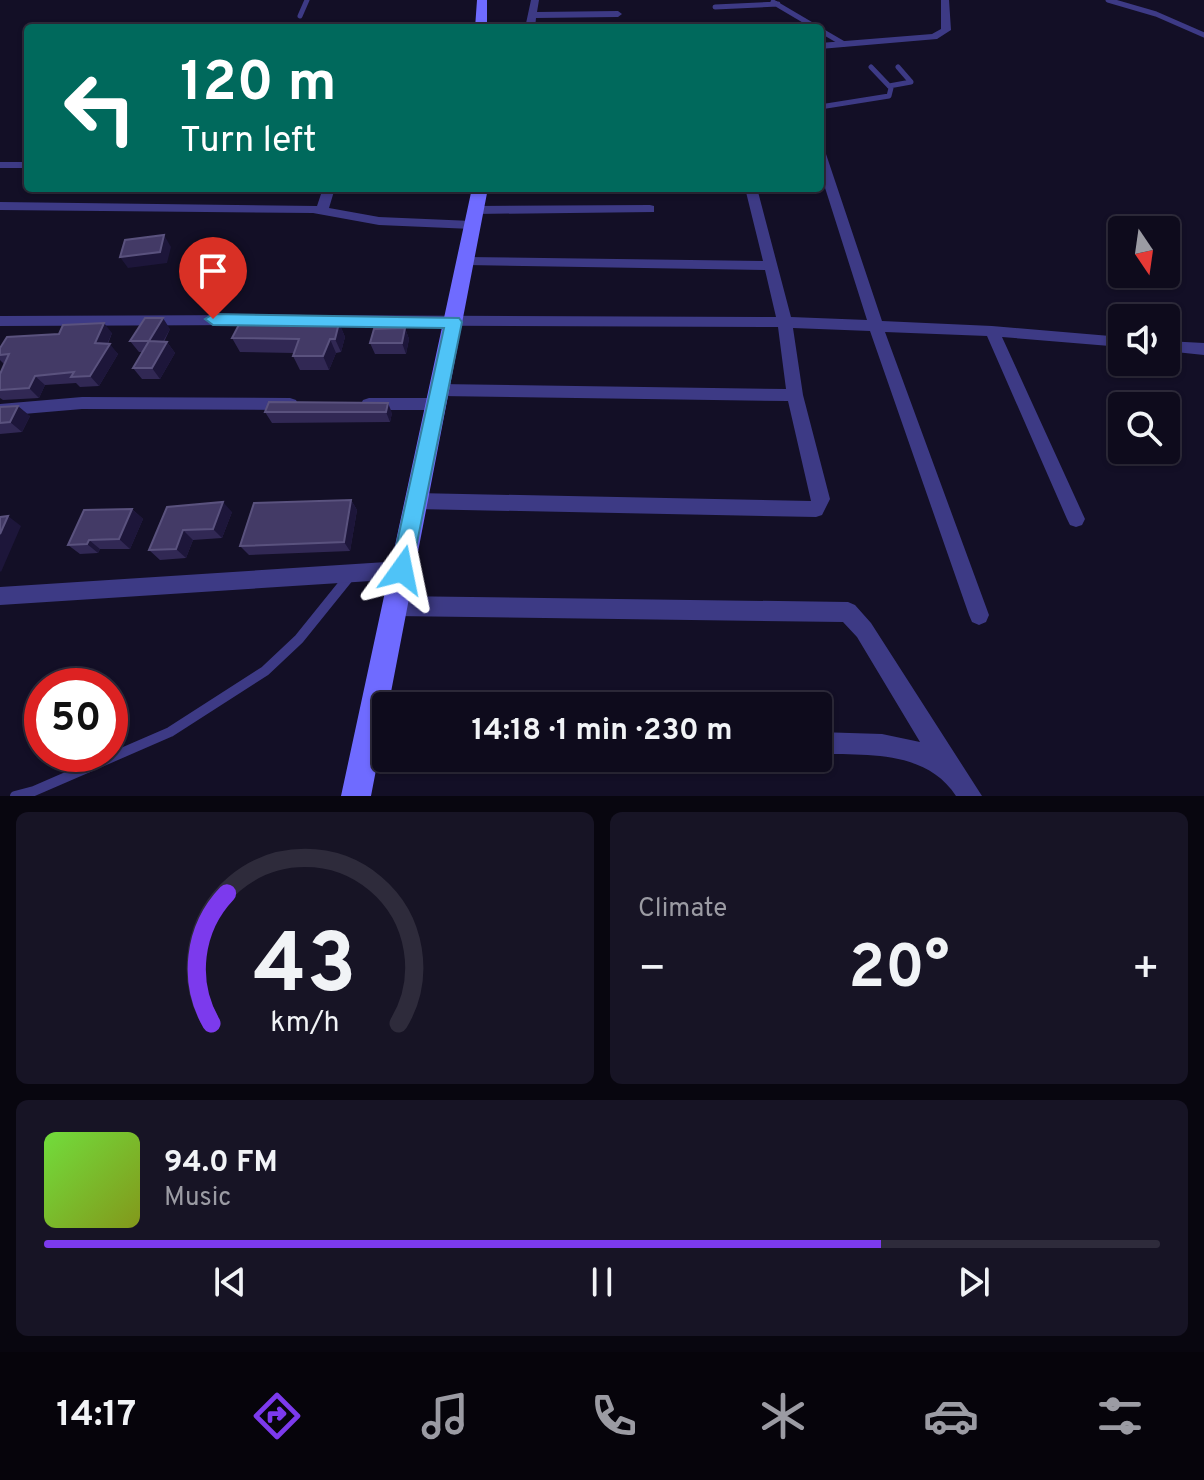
<!DOCTYPE html>
<html lang="en">
<head>
<meta charset="utf-8">
<style>
  :root { --surface:#0e0b1c; --page:#171425; --text:#f1f3f6; --muted:#9b9ba3; --line:#2e2b3b; --accent:#7c3aed }
  body { margin:0; font-family:Overpass,sans-serif; background:var(--page); color:var(--text); height:100vh; display:flex; flex-direction:column; font-size:30px; white-space:nowrap }
  * { box-sizing:border-box; margin:0 }
  p { font-size:26px; color:var(--muted) }
  .icon { flex:none; width:44px; height:44px; fill:none; stroke:currentColor; stroke-width:2; stroke-linecap:round; stroke-linejoin:round }
  .map { position:relative; height:796px; overflow:hidden }
  .details { display:flex; flex-direction:column; gap:16px; padding:16px; background:#08060f; flex:1 }
  .details>* { flex:none }
  .guide { position:absolute; left:24px; top:24px; width:800px; height:168px; border-radius:8px; box-shadow:0 2px 6px #0004,0 0 0 2px var(--line); background:#00695c; color:#fff; overflow:hidden }
  .needle { width:52px; rotate:167deg }
  .fabs { position:absolute; left:1108px; top:216px; display:grid; gap:16px }
  .fabs a { display:grid; place-items:center; width:72px; height:72px; border-radius:8px; background:var(--surface); box-shadow:0 2px 6px #0004,0 0 0 2px var(--line); font-size:40px }
  .speed { position:absolute; left:24px; top:668px; display:flex; gap:16px; font-size:40px; font-weight:700; text-align:center }
  .speed>* { display:grid; place-content:center; width:104px; height:104px; border-radius:50%; background:var(--surface); box-shadow:0 2px 6px #0004,0 0 0 2px var(--line); line-height:1 }
  .speed .limit { border:12px solid #d22; background:#fff; color:#111 }
  .pin { position:absolute; display:grid; place-items:center; width:68px; height:68px; color:#fff; margin:-82px -34px; border-radius:50% 50% 50% 0; rotate:-45deg; box-shadow:0 0 8px #0007 }
  .pin .icon { rotate:45deg }
  .me { position:absolute; width:88px; margin:-44px; rotate:12deg; stroke-linejoin:round; filter:drop-shadow(0 0 6px #0008) }
  .turn { display:flex; align-items:center; gap:28px; height:168px; padding:0 24px; font-size:36px }
  .turn .icon { width:104px; height:104px; stroke-width:2.5 }
  .turn b { display:block; font-size:56px; line-height:68px }
  .big { font-size:60px; font-weight:700; line-height:1.1 }
  .details .card { flex:1; display:flex; flex-direction:column; justify-content:center; gap:12px; min-width:0; padding:0 28px; border-radius:12px; background:var(--page) }
  .details .dial { align-items:center; gap:0 }
  .dial svg { height:208px; overflow:visible; fill:none; stroke:var(--line); stroke-width:7; stroke-linecap:round; text-anchor:middle }
  .dial text { fill:var(--text); stroke:none }
  .song { display:flex; align-items:center; gap:24px }
  .cover { width:96px; height:96px; border-radius:12px; background:linear-gradient(135deg,hsl(100 70% 55%),hsl(70 70% 35%)) }
  .played { height:8px; border-radius:4px; background:linear-gradient(90deg,var(--accent) 75%,var(--line) 75%) }
  .keys { display:flex; justify-content:space-around; direction:ltr }
  .heat { display:flex; justify-content:space-between; align-items:center; font-size:44px; direction:ltr }
  .details .tiles { flex:1; display:grid; gap:16px; grid-template-columns:1fr 1fr }
  .card:last-child { grid-column:span 2 }
  .trip { position:absolute; left:372px; top:692px; width:460px; height:80px; border-radius:8px; background:var(--surface); box-shadow:0 2px 6px #0004,0 0 0 2px var(--line); font-weight:700; line-height:80px; text-align:center }
  .tab-bar { display:flex; height:128px; justify-content:space-around; align-items:center; background:#06040b; color:var(--muted) }
  .tab-bar .icon { width:56px; height:56px }
  .tab-bar .active { color:var(--accent) }
  .tab-bar b { font-size:36px; color:var(--text) }
  .map>svg:first-child { display:block }
  .lines { fill:none; stroke-linecap:round; stroke-linejoin:round }
  .lane-far1 { stroke:#3d3a85; stroke-width:5 }
  .lane { stroke:#3d3a85; stroke-width:10 }
  .street { fill:#3d3a85; fill-rule:evenodd }
  .secondary { fill:#6f6bff; fill-rule:evenodd }
  .wall { fill:#312854 }
  .shaded-wall { fill:#1d163a }
  .building { fill:#433a66; stroke:#5a527e; stroke-width:2 }
  .route { fill:#4fc3f7; stroke:#337fa1; stroke-width:2 }
</style>
</head>
<body>
<div class="map">
<svg width="1204" height="796" viewBox="0 0 1204 796">
  <rect width="100%" height="100%" fill="#130f26"/>
  <g class="lines">
    <path class="lane-far1" d="M1108,0L1156,14L1204,35
      M773,2L817,28
      M715,7L778,4
      M300,16L307,0
      M399,28H423
      M820,30L844,44
      M889,86L911,82L898,67
      M820,107L889,96L891,88L871,67"/>
    <path class="lane" d="M15,796L34,791L170,732L265,671L299,639L349,577"/>
    <path class="street" d="M531,0H539L537,12L618,11L622,14L618,17L536,18L535,28H525Z
      M941,0H949L951,30L937,39L820,49V43L932,34L941,29Z
      M820,151L826,154L882,321L992,326L1122,337V347L1002,337L1085,519L1082,525L1076,527L1070,525L1067,519L987,336L885,332L989,615L986,622L979,625L972,622L969,615L870,331L793,328L803,395L830,499L822,515L816,517L416,509L410,507L407,501L410,495L416,493L811,501L788,401L439,396L433,394L431,390L433,386L439,384L786,389L778,327L288,325L281,320L288,315L776,317L765,270L466,265L459,261L466,257L763,261L745,188H757L791,317L867,320L820,172Z
      M0,162H28V168H0Z
      M323,188H335L329,208L379,217L472,221L478,225L472,229L379,225L313,213L0,210V202L317,206Z
      M650,205L654,206V212L475,214L469,210L475,206Z
      M261,315L268,320L261,325L0,326V316Z
      M1166,341L1204,343V355L1166,351Z
      M82,397L290,398L296,400L298,404L296,408L290,410L82,409L0,416V404Z
      M369,398H435L441,400L443,404L441,408L435,410H369L363,408L361,404L363,400Z
      M402,561L409,564L412,570L409,576L402,579L0,605V587Z
      M394,596L848,602L855,605L871,623L982,796H956C926,750 867,755 818,754V732L882,734L920,742L857,637L843,622L394,616L387,613L384,606L387,599Z"/>
    <path class="secondary" d="M477,0H487V28H475Z
      M472,188H488L371,796H341Z"/>
  </g>
  <path class="wall" d="M306,316L310,324L339,323L345,337L341,352L336,353L329,370H300L293,356L294,353L240,352L232,338Z
    M405,328L409,339L406,354H375L370,343Z
    M170,329L164,342H167L175,353L160,379H142L133,368L142,352H139L130,341Z
    M112,333L108,344L118,354L99,386L80,387L76,383L45,385L39,398L3,400L0,398V374L4,364L0,360V348Z
    M269,402L392,413L390,422L272,423L265,412Z
    M0,407L30,416L22,432L0,434Z
    M351,500L357,510L350,551L249,555L240,546Z
    M167,507L232,512L222,538L193,540L186,558L160,560L149,550Z
    M132,509L143,519L130,549H100L98,553L80,554L68,545Z"/>
  <path class="shaded-wall" d="M164,235L171,247L167,263L128,268L120,257Z
    M163,318L170,329L157,352L149,341Z
    M104,323L112,333L103,353L95,343Z
    M339,323L345,337L341,352L335,339Z
    M405,328L409,339L406,354L402,343Z
    M330,339L336,353L329,370L323,356Z
    M167,342L175,353L160,379L152,368Z
    M110,344L118,354L99,386L90,376Z
    M35,376L45,385L39,398L29,388Z
    M388,403L392,413L390,422L386,412Z
    M18,406L30,416L22,432L10,422Z
    M351,500L357,510L350,551L344,542Z
    M223,502L232,512L222,538L213,529Z
    M132,509L143,519L130,549L119,539Z
    M8,516L21,526L1,572L0,571V534Z
    M183,530L193,540L186,558L176,549Z
    M89,540L100,549L98,553L87,544Z"/>
  <path class="building" d="M164,235L160,252L120,257L125,240Z
    M244,315L306,316L303,324L339,323L335,339H330L323,356H293L299,339L232,338Z
    M145,318H163L149,341H130Z
    M104,323L95,343L110,344L90,376L71,377L74,372L35,376L29,388L0,390V374L9,354L0,355V348L7,337L59,334L63,325Z
    M405,328L402,343H370L374,329Z
    M149,341L167,342L152,368H133Z
    M269,402L388,403L386,412H265Z
    M18,406L10,422L0,423V407Z
    M351,500L344,542L240,546L254,503Z
    M223,502L213,529L183,530L176,549L149,550L167,507Z
    M132,509L119,539L89,540L87,544L68,545L84,510Z
    M8,516L0,534V517Z"/>
  <path class="route" d="M213,314L459,318L462,322L410,577L402,580L394,577L391,570L444,328L213,325L205,319Z"/>
</svg>
<div class="fabs">
<a><svg class="needle" viewBox="-14 -14 28 28"><path d="M0-13l5 13h-10z" fill="#e53935"/><path d="M0 13l5-13h-10z" fill="#9b9ba3"/></svg></a>
<a><svg class="icon" aria-label="sound" viewBox="0 0 24 24"><path d="M4 9h4l5-4v14l-5-4H4zM17 9q2 3 0 6"/></svg></a>
<a><svg class="icon" aria-label="search" viewBox="0 0 24 24"><circle cx="10" cy="10" r="6"/><path d="M15 15l6 6"/></svg></a>
</div>
<div class="speed"><div class="limit">50</div></div>
<div class="pin" style="left:213px;top:319px;background:#d93025"><svg class="icon" aria-label="arrive" viewBox="0 0 24 24"><path d="M6 21V4h12l-3 4 3 4H6"/></svg></div>
<svg class="me" style="left:402px;top:570px" viewBox="-20 -20 40 40"><path d="M0-17L14 15 0 8-14 15z" fill="#4fc3f7" stroke="#fff" stroke-width="4"/></svg>
<div class="trip">14:18 · 1 min · 230 m</div>
<div class="guide">
<div class="turn"><svg class="icon" aria-label="left" viewBox="0 0 24 24"><path d="M17 20v-9H6M10 6l-5 5 5 5"/></svg><div><b>120 m</b>Turn left</div></div>
</div>
</div>
<section class="details">
<div class="tiles">
<div class="card dial"><svg viewBox="0 0 100 80">
<path d="M14 69A42 42 0 1 1 86 69"/>
<path d="M14 69A42 42 0 0 1 20 19" stroke="#7c3aed"/>
<text x="50" y="56" font-size="32" font-weight="700">43</text>
<text x="50" y="72" font-size="11">km/h</text>
</svg></div>
<div class="card"><p>Climate</p>
<div class="heat"><a>−</a><b class="big">20°</b><a>+</a></div>
</div>
<div class="card">
<div class="song"><i class="cover"></i><div><b>94.0 FM</b><p>Music</p></div></div>
<div class="played"></div>
<div class="keys"><svg class="icon" aria-label="previous" viewBox="0 0 24 24"><path d="M18 5L8 12l10 7zM5 5v14"/></svg><svg class="icon" aria-label="pause" viewBox="0 0 24 24"><path d="M8 5v14M16 5v14"/></svg><svg class="icon" aria-label="next" viewBox="0 0 24 24"><path d="M6 5l10 7-10 7zM19 5v14"/></svg></div>
</div>
</div>
</section>
<nav class="tab-bar">
<b>14:17</b>
<svg class="icon active" aria-label="directions" viewBox="0 0 24 24"><path d="M12 3l9 9-9 9-9-9zM9 14v-3h6M13 9l2 2-2 2"/></svg>
<svg class="icon" aria-label="music" viewBox="0 0 24 24"><path d="M9 18V5l10-2v13"/><circle cx="6" cy="18" r="3"/><circle cx="16" cy="16" r="3"/></svg>
<svg class="icon" aria-label="phone" viewBox="0 0 24 24"><path d="M5 4h4l2 5-3 2q2 4 5 5l2-3 5 2v4C11 20 4 13 5 4z"/></svg>
<svg class="icon" aria-label="climate" viewBox="0 0 24 24"><path d="M12 3v18M4 7l16 10M4 17L20 7"/></svg>
<svg class="icon" aria-label="car" viewBox="0 0 24 24"><path d="M5 17H2v-5l4-1 3-4h7l3 4 3 1v5h-3M9 17h6M6 11h13"/><circle cx="7" cy="17" r="2"/><circle cx="17" cy="17" r="2"/></svg>
<svg class="icon" aria-label="filters" viewBox="0 0 24 24"><path d="M4 7h16M4 17h16"/><circle cx="9" cy="7" r="2"/><circle cx="15" cy="17" r="2"/></svg>
</nav>
</body>
</html>
